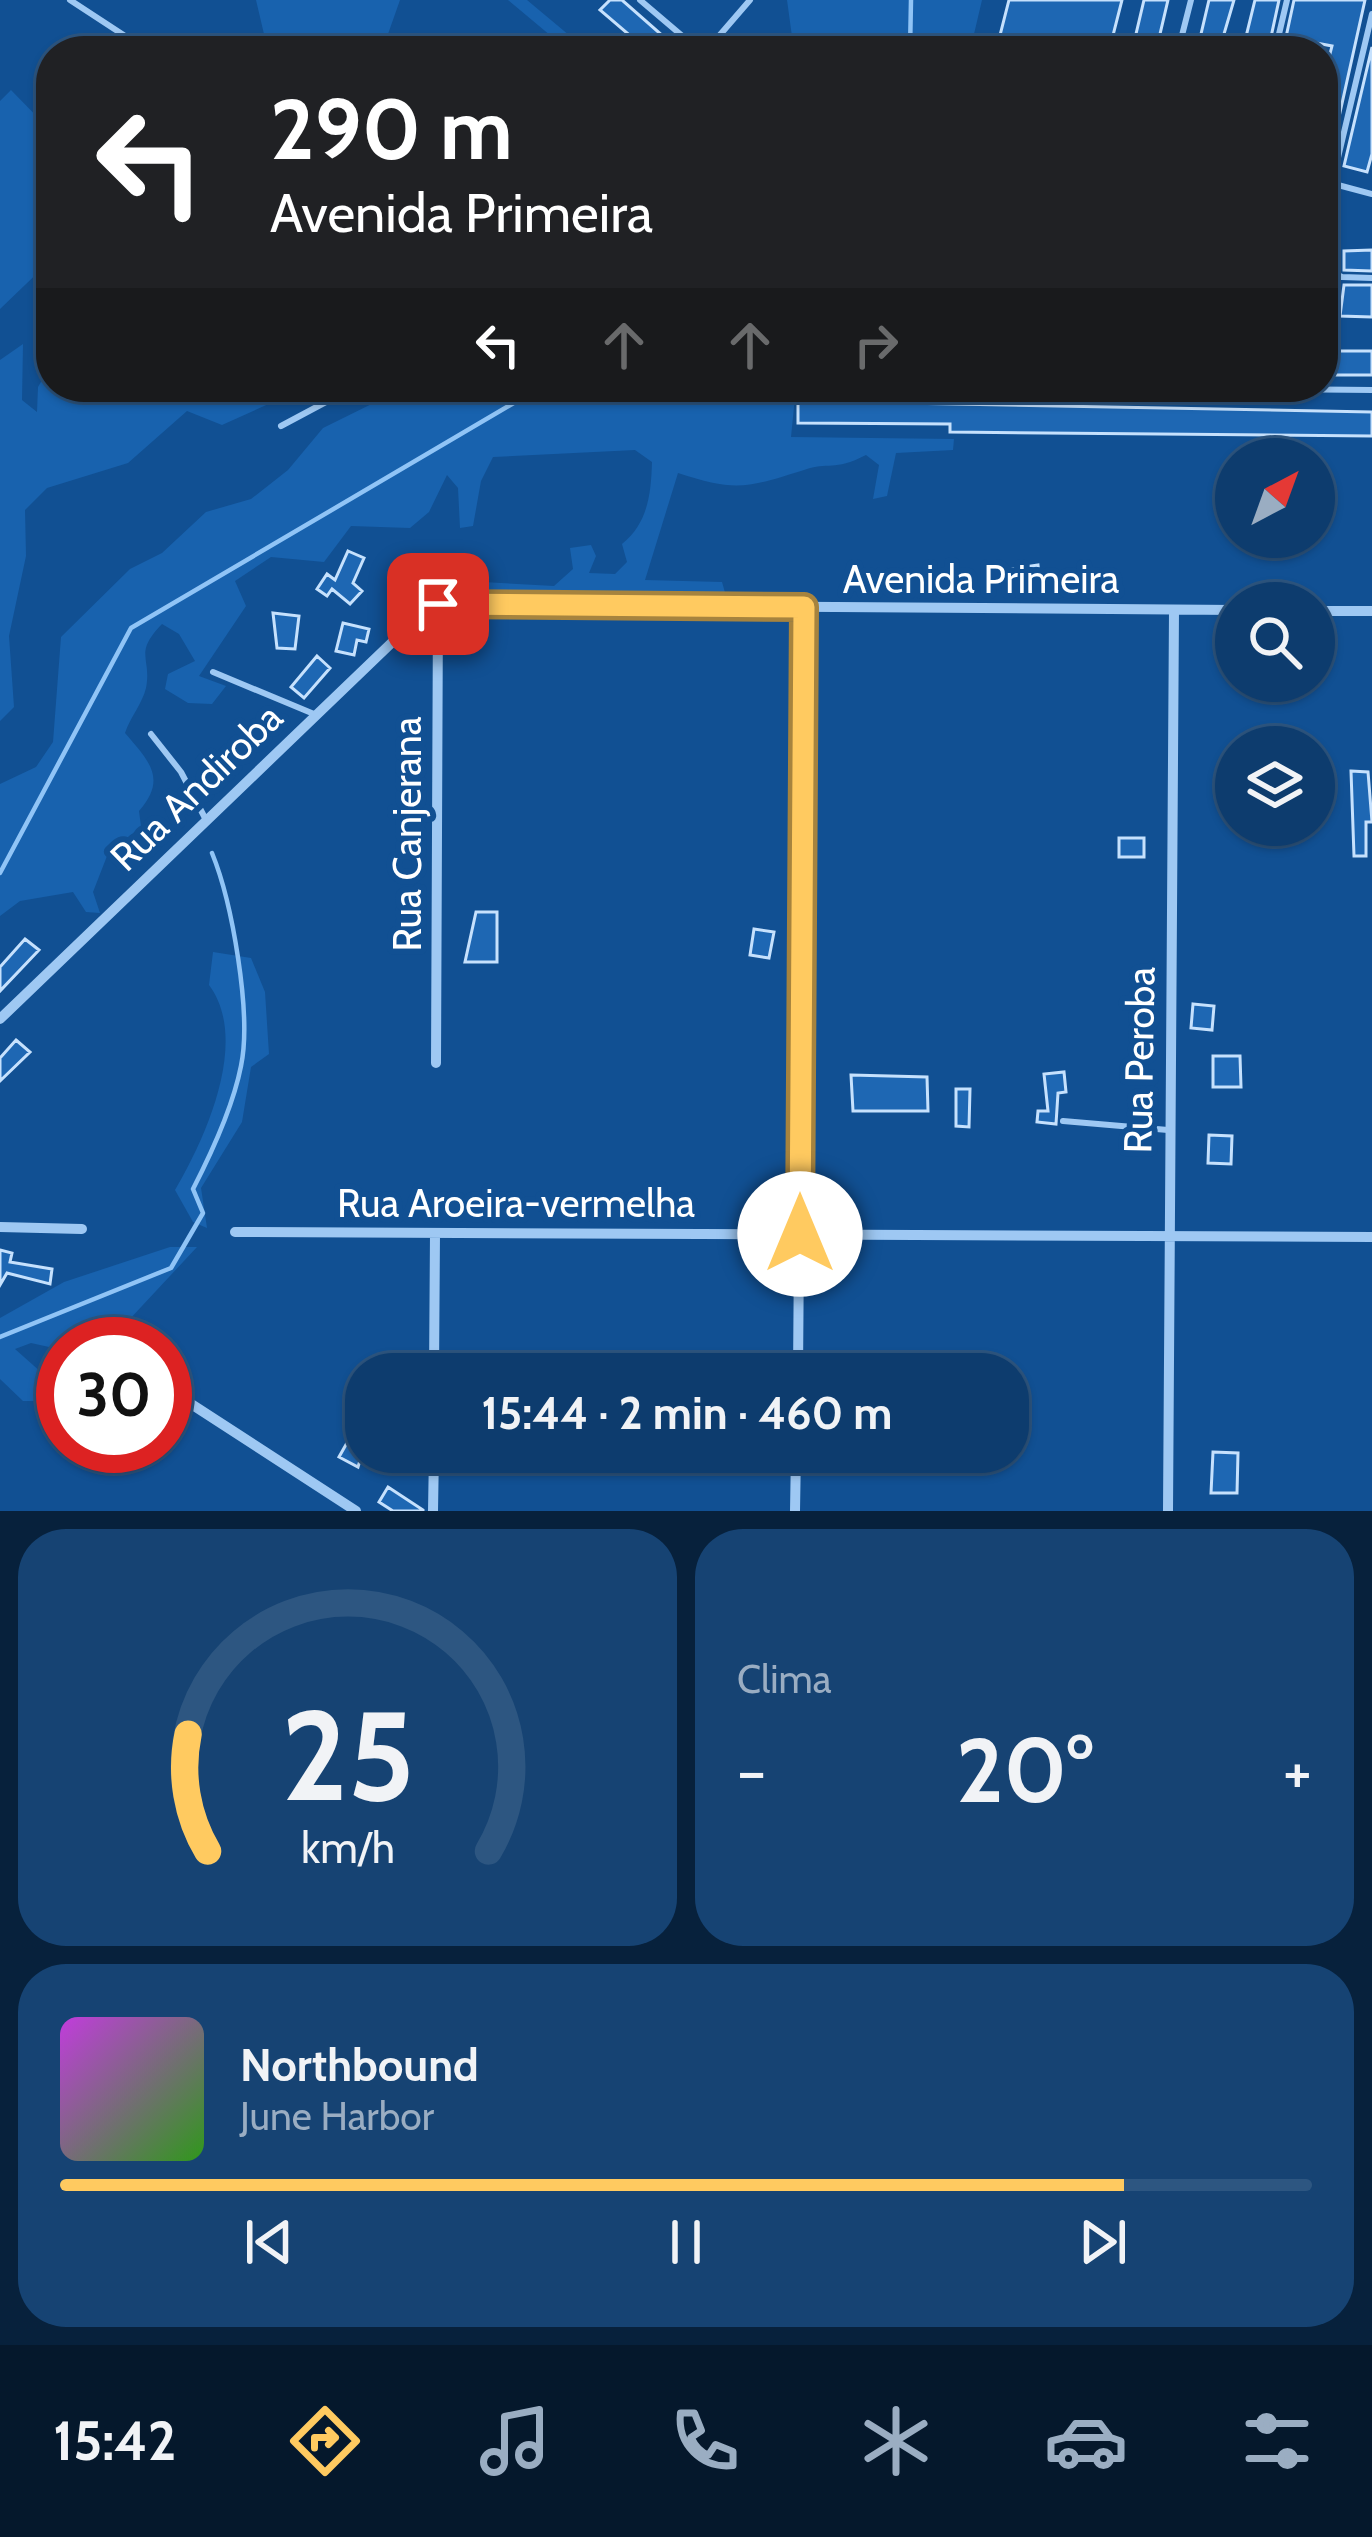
<!DOCTYPE html>
<html lang="pt">
<head>
<meta charset="utf-8">
<style>
  :root { --surface:#0d3c6e; --page:#164373; --text:#f1f3f6; --muted:#9aadc2; --line:#2d5681; --accent:#ffca60 }
  body { margin:0; font-family:Cabin,sans-serif; background:var(--page); color:var(--text); height:100vh; display:flex; flex-direction:column; font-size:45px; white-space:nowrap }
  * { box-sizing:border-box; margin:0 }
  p { font-size:39px; color:var(--muted) }
  .icon { flex:none; width:66px; height:66px; fill:none; stroke:currentColor; stroke-width:2; stroke-linecap:round; stroke-linejoin:round }
  .map { position:relative; height:1511px; overflow:hidden }
  .panel { display:flex; flex-direction:column; gap:18px; padding:18px; background:#07213c; flex:1 }
  .panel>* { flex:none }
  .banner { position:absolute; left:36px; top:36px; width:1302px; height:366px; border-radius:48px; box-shadow:0 3px 9px #0004,0 0 0 3px var(--line); background:#202124; color:#fff; overflow:hidden }
  .needle { width:78px; rotate:41deg }
  .fabs { position:absolute; left:1215px; top:438px; display:grid; gap:24px }
  .fabs a { display:grid; place-items:center; width:120px; height:120px; border-radius:50%; background:var(--surface); box-shadow:0 3px 9px #0004,0 0 0 3px var(--line); font-size:60px }
  .speed { position:absolute; left:36px; top:1317px; display:flex; gap:24px; font-size:60px; font-weight:700; text-align:center }
  .speed>* { display:grid; place-content:center; width:156px; height:156px; border-radius:50%; background:var(--surface); box-shadow:0 3px 9px #0004,0 0 0 3px var(--line); line-height:1 }
  .speed .limit { border:18px solid #d22; background:#fff; color:#111 }
  .pin { position:absolute; display:grid; place-items:center; width:102px; height:102px; color:#fff; margin:-51px; border-radius:24px; box-shadow:0 6px 18px #0006 }
  .me { position:absolute; width:132px; margin:-66px; rotate:0deg; stroke-linejoin:round; filter:drop-shadow(0 0 9px #0008) }
  .turn { display:flex; align-items:center; gap:42px; height:252px; padding:0 36px; font-size:54px }
  .turn .icon { width:156px; height:156px; stroke-width:2.5 }
  .turn b { display:block; font-size:84px; line-height:102px }
  .lanes { display:flex; align-items:center; height:114px; padding:0 36px; background:#0003; justify-content:center; gap:60px; direction:ltr }
  .lanes .off { opacity:.35 }
  .big { font-size:90px; font-weight:700; line-height:1.1 }
  .panel .widget { flex:1; display:flex; flex-direction:column; justify-content:center; gap:18px; min-width:0; padding:0 42px; border-radius:48px; background:var(--page) }
  .panel .dial { align-items:center; gap:0 }
  .dial svg { height:312px; overflow:visible; fill:none; stroke:var(--line); stroke-width:7; stroke-linecap:round; text-anchor:middle }
  .dial text { fill:var(--text); stroke:none }
  .song { display:flex; align-items:center; gap:36px }
  .cover { width:144px; height:144px; border-radius:18px; background:linear-gradient(135deg,hsl(290 70% 55%),hsl(110 70% 35%)) }
  .played { height:12px; border-radius:6px; background:linear-gradient(90deg,var(--accent) 85%,var(--line) 85%) }
  .keys { display:flex; justify-content:space-around; direction:ltr }
  .heat { display:flex; justify-content:space-between; align-items:center; font-size:66px; direction:ltr }
  .panel .tiles { flex:1; display:grid; gap:18px; grid-template-columns:1fr 1fr }
  .widget:last-child { grid-column:span 2 }
  .trip { position:absolute; left:345px; top:1353px; width:684px; height:120px; border-radius:48px; background:var(--surface); box-shadow:0 3px 9px #0004,0 0 0 3px var(--line); font-weight:700; line-height:120px; text-align:center }
  .dock { display:flex; height:192px; justify-content:space-around; align-items:center; background:#05182c; color:var(--muted) }
  .dock .icon { width:84px; height:84px }
  .dock .on { color:var(--accent) }
  .dock b { font-size:54px; color:var(--text) }
  .map>svg:first-child { display:block }
  .green { fill:#1862ae }
  .lines { fill:none; stroke-linecap:round; stroke-linejoin:round }
  .stream { stroke:#90c4f6; stroke-width:4.5 }
  .building { fill:#1e67b3; stroke:#c6e1fd; stroke-width:3 }
  .lane { stroke:#9ec8f3; stroke-width:6 }
  .street { stroke:#9ec8f3; stroke-width:10 }
  .route-casing { stroke:#a6833e; stroke-width:30 }
  .route { stroke:#ffca60; stroke-width:21 }
  .labels { text-anchor:middle; dominant-baseline:central; stroke-width:12; stroke-linejoin:round; paint-order:stroke }
  .street-label { font-size:39px; fill:#fff; stroke:#115093 }
</style>
</head>
<body>
<div class="map">
<svg width="1372" height="1511" viewBox="0 0 1372 1511">
  <rect width="100%" height="100%" fill="#115093"/>
  <path class="green" d="M256,0H400L388,34L392,51H268Z
    M508,0H527L588,51H569Z
    M787,0H982L970,51H794Z
    M11,90L51,131V260L0,309V101Z
    M23,344L22,400L37,412L38,387L51,365V387H287L273,402L222,425L187,411L128,463L47,488L25,510L26,556L9,636L14,707L0,721V360Z
    M406,387H796L791,437L954,439L953,450L896,453L887,496L873,499L879,465L866,455C833,472 829,461 804,470C747,488 736,492 678,473L645,580L722,582L726,596L476,593L483,582L554,586L573,569L570,548L591,545L596,556L589,573L615,574L627,562L622,544C648,523 651,494 652,462L635,450L493,457L481,481L473,526L460,528L458,488L447,475L429,512L410,528L351,526L324,562L271,557L235,581L246,606L199,676L226,686L212,704L188,703L165,689L168,674L195,661L179,634L162,624C133,654 152,657 146,688C143,702 130,718 125,733C150,762 167,779 139,811L141,826L107,856L93,892L100,913L86,912L73,892L20,901L0,916V784L36,767L53,742L61,637L130,569L162,553L206,512L251,499L288,470L323,428Z
    M213,952L251,958L265,992L269,1054L251,1067L242,1122L201,1188L207,1228L193,1222L175,1190C206,1137 250,1040 209,985Z
    M170,1247H197L128,1321C98,1320 75,1321 58,1349L31,1343L15,1349L42,1373V1401H23L0,1379V1318L64,1282Z"/>
  <g class="lines">
    <path class="stream" d="M910,51L911,0
      M0,873L131,628L541,387
      M0,1337L171,1268L203,1213L193,1189C212,1152 233,1107 241,1066C252,1014 232,902 212,853"/>
  </g>
  <path class="building" d="M610,0H622L680,51H648L600,10Z
    M1009,0H1122L1109,51H996Z
    M1144,0H1168L1156,51H1132Z
    M1209,0H1234L1219,51H1197Z
    M1255,0H1279L1268,51L1243,49Z
    M1294,0H1365L1329,162L1323,161V81L1332,46L1311,42L1308,51H1283Z
    M1372,47V154L1367,172L1344,166Z
    M1372,250V271L1344,270V251Z
    M1344,285H1372V317L1340,316Z
    M1323,351H1372V375H1323Z
    M798,401L1372,412V436L950,432V424L798,423Z
    M348,551L364,558L353,583L362,591L350,604L332,589L327,596L317,589L327,574L335,580Z
    M1038,565L1040,583L998,582V571Z
    M273,613L299,616L295,649L277,648Z
    M343,623L369,629L366,642L357,640L354,655L336,651Z
    M317,656L330,668L304,698L291,687Z
    M1351,771L1368,772L1372,822H1366V856H1354Z
    M1119,838H1144V857H1119Z
    M476,912H497V962H465Z
    M754,929L774,932L769,958L750,955Z
    M25,939L39,950L0,991V967Z
    M1193,1004L1214,1006L1212,1030L1191,1028Z
    M16,1040L30,1052L0,1081V1058Z
    M1213,1056H1240L1241,1087H1213Z
    M1064,1072L1066,1092L1058,1093L1056,1124L1037,1122L1038,1111H1048L1044,1074Z
    M851,1075L927,1077L928,1111H853Z
    M956,1089H970L969,1127L956,1126Z
    M1209,1135L1232,1136L1231,1164L1208,1163Z
    M0,1250L12,1253L10,1262L52,1269L50,1284L7,1273L0,1285Z
    M352,1434L366,1441L358,1467L339,1457Z
    M1213,1452L1238,1453L1237,1493H1211Z
    M388,1487L423,1510V1511H393L379,1502Z"/>
  <g class="lines">
    <path class="lane" d="M70,0L148,51
      M640,0L700,51
      M706,51L750,0
      M1178,51L1191,0
      M1275,51L1287,0
      M1323,181L1372,194
      M1332,183L1372,14
      M1323,268L1342,277L1372,278
      M1037,387L1372,390
      M281,426L354,387
      M213,672L314,714
      M151,734L181,772L206,820
      M1063,1121L1168,1130"/>
    <path class="street" d="M1314,611H1372
      M0,1019L432,604L1236,610
      M436,1063L438,604
      M0,1227L82,1229
      M235,1232L1372,1237
      M86,1335L100,1344
      M434,1374L435,1233
      M798,1374L804,607
      M165,1387L356,1511
      M433,1511L434,1452
      M795,1511L796,1452
      M1168,1511L1174,610"/>
  </g>
  <g class="lines">
    <defs>
      <path id="route" d="M438,604L804,607L800,1234"/>
    </defs>
    <use href="#route" class="route-casing"/>
    <use href="#route" class="route"/>
  </g>
  <g class="labels">
    <g class="street-label">
      <text x="981" y="579">Avenida Primeira</text>
      <text transform="translate(196 787) rotate(-44)">Rua Andiroba</text>
      <text transform="translate(407 834) rotate(-90)">Rua Canjerana</text>
      <text transform="translate(1139 1060) rotate(-89)">Rua Peroba</text>
      <text x="516" y="1203">Rua Aroeira-vermelha</text>
    </g>
  </g>
</svg>
<div class="fabs">
<a><svg class="needle" viewBox="-14 -14 28 28"><path d="M0-13l5 13h-10z" fill="#e53935"/><path d="M0 13l5-13h-10z" fill="#9aadc2"/></svg></a>
<a><svg class="icon" aria-label="search" viewBox="0 0 24 24"><circle cx="10" cy="10" r="6"/><path d="M15 15l6 6"/></svg></a>
<a><svg class="icon" aria-label="layers" viewBox="0 0 24 24"><path d="M12 4l9 5-9 5-9-5zM3 14l9 5 9-5"/></svg></a>
</div>
<div class="speed"><div class="limit">30</div></div>
<div class="pin" style="left:438px;top:604px;background:#d93025"><svg class="icon" aria-label="arrive" viewBox="0 0 24 24"><path d="M6 21V4h12l-3 4 3 4H6"/></svg></div>
<svg class="me" style="left:800px;top:1234px" viewBox="-20 -20 40 40"><circle r="19" fill="#fff"/><path d="M0-13L10 11 0 6-10 11z" fill="#ffca60"/></svg>
<div class="trip">15:44 · 2 min · 460 m</div>
<div class="banner">
<div class="turn"><svg class="icon" aria-label="left" viewBox="0 0 24 24"><path d="M17 20v-9H6M10 6l-5 5 5 5"/></svg><div><b>290 m</b>Avenida Primeira</div></div>
<div class="lanes"><svg class="icon" aria-label="left" viewBox="0 0 24 24"><path d="M17 20v-9H6M10 6l-5 5 5 5"/></svg><svg class="icon off" aria-label="ahead" viewBox="0 0 24 24"><path d="M12 20V5M6 11l6-6 6 6"/></svg><svg class="icon off" aria-label="ahead" viewBox="0 0 24 24"><path d="M12 20V5M6 11l6-6 6 6"/></svg><svg class="icon off" aria-label="right" viewBox="0 0 24 24"><path d="M7 20v-9h11M14 6l5 5-5 5"/></svg></div>
</div>
</div>
<section class="panel">
<div class="tiles">
<div class="widget dial"><svg viewBox="0 0 100 80">
<path d="M14 69A42 42 0 1 1 86 69"/>
<path d="M14 69A42 42 0 0 1 9 39" stroke="#ffca60"/>
<text x="50" y="56" font-size="32" font-weight="700">25</text>
<text x="50" y="72" font-size="11">km/h</text>
</svg></div>
<div class="widget"><p>Clima</p>
<div class="heat"><a>−</a><b class="big">20°</b><a>+</a></div>
</div>
<div class="widget">
<div class="song"><i class="cover"></i><div><b>Northbound</b><p>June Harbor</p></div></div>
<div class="played"></div>
<div class="keys"><svg class="icon" aria-label="previous" viewBox="0 0 24 24"><path d="M18 5L8 12l10 7zM5 5v14"/></svg><svg class="icon" aria-label="pause" viewBox="0 0 24 24"><path d="M8 5v14M16 5v14"/></svg><svg class="icon" aria-label="next" viewBox="0 0 24 24"><path d="M6 5l10 7-10 7zM19 5v14"/></svg></div>
</div>
</div>
</section>
<nav class="dock">
<b>15:42</b>
<svg class="icon on" aria-label="directions" viewBox="0 0 24 24"><path d="M12 3l9 9-9 9-9-9zM9 14v-3h6M13 9l2 2-2 2"/></svg>
<svg class="icon" aria-label="music" viewBox="0 0 24 24"><path d="M9 18V5l10-2v13"/><circle cx="6" cy="18" r="3"/><circle cx="16" cy="16" r="3"/></svg>
<svg class="icon" aria-label="phone" viewBox="0 0 24 24"><path d="M5 4h4l2 5-3 2q2 4 5 5l2-3 5 2v4C11 20 4 13 5 4z"/></svg>
<svg class="icon" aria-label="climate" viewBox="0 0 24 24"><path d="M12 3v18M4 7l16 10M4 17L20 7"/></svg>
<svg class="icon" aria-label="car" viewBox="0 0 24 24"><path d="M5 17H2v-5l4-1 3-4h7l3 4 3 1v5h-3M9 17h6M6 11h13"/><circle cx="7" cy="17" r="2"/><circle cx="17" cy="17" r="2"/></svg>
<svg class="icon" aria-label="filters" viewBox="0 0 24 24"><path d="M4 7h16M4 17h16"/><circle cx="9" cy="7" r="2"/><circle cx="15" cy="17" r="2"/></svg>
</nav>
</body>
</html>
